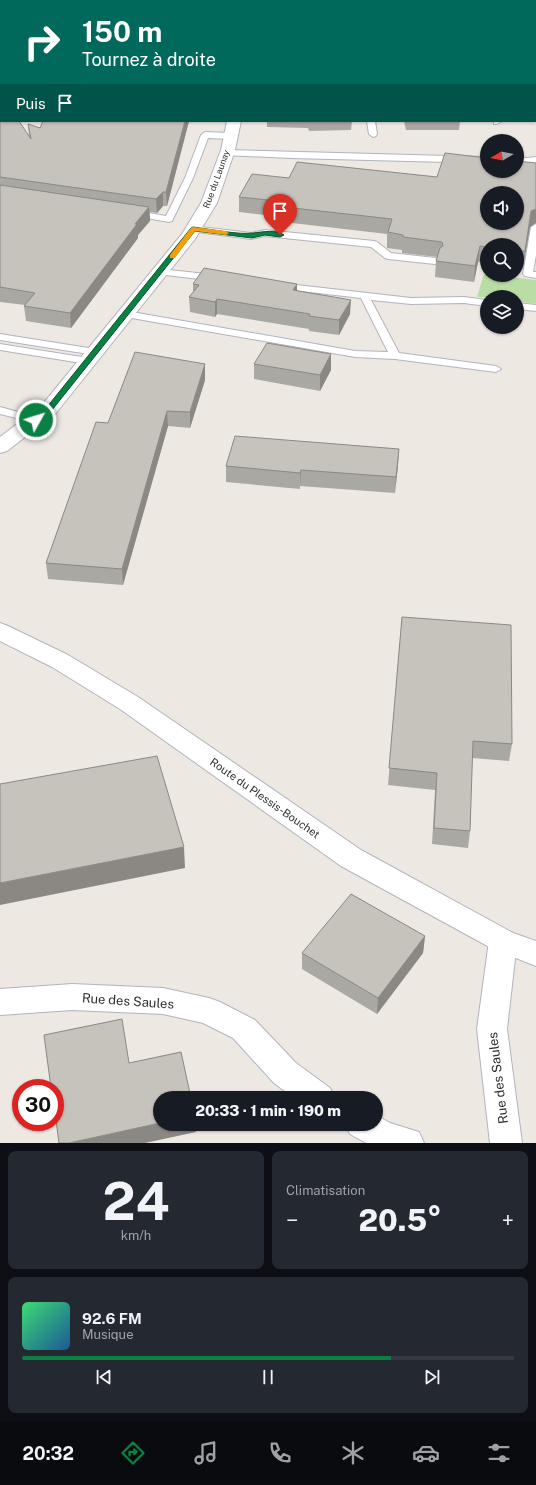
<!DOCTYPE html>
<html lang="fr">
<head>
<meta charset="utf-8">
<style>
  :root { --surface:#171b24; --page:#242831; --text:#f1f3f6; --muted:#9ea1a6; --line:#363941; --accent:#0b8043 }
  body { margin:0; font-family:"Public Sans",sans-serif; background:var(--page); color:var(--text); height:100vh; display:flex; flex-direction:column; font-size:15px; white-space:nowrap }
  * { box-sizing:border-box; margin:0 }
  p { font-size:13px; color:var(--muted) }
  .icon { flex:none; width:22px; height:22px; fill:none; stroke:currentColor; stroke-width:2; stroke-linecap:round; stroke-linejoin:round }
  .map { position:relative; height:1143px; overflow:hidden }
  .details { display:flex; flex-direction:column; gap:8px; padding:8px; background:#0d0f14; flex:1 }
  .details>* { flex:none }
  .top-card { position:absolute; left:0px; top:0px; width:536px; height:122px; box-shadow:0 1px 3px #0004; background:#00695c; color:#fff; overflow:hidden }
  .needle { width:26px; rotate:260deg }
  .fabs { position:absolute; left:480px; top:134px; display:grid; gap:8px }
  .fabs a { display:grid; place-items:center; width:44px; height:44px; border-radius:50%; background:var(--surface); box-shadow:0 1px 3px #0004; font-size:20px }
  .speed { position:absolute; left:12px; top:1079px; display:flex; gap:8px; font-size:20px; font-weight:700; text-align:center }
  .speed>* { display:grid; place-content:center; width:52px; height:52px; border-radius:50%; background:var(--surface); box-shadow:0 1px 3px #0004; line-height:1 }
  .speed .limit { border:6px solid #d22; background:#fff; color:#111 }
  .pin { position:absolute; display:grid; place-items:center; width:34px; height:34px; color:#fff; margin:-41px -17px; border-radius:50% 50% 50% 0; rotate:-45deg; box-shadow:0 0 4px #0007 }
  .pin .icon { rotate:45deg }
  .me { position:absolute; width:44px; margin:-22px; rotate:51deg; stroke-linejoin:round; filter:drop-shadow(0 0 3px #0008) }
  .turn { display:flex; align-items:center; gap:14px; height:84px; padding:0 16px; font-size:18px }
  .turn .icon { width:52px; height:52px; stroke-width:2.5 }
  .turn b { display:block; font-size:28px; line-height:34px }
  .then { display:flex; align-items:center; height:38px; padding:0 16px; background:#0003; gap:8px; font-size:15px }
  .big { font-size:30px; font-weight:800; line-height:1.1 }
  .details .tile { flex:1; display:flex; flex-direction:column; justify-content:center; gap:6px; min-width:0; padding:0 14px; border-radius:8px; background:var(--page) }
  .details .dial { align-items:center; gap:0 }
  .dial b { font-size:52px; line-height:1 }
  .song { display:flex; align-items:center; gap:12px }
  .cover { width:48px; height:48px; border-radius:6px; background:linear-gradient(135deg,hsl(140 70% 55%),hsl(210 70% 35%)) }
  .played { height:4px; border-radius:2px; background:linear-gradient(90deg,var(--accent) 75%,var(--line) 75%) }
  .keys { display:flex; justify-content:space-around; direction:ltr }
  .heat { display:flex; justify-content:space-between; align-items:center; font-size:22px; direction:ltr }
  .details .tiles { flex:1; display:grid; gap:8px; grid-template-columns:1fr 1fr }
  .tile:last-child { grid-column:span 2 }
  .trip { position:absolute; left:153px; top:1091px; width:230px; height:40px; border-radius:20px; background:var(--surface); box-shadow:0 1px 3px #0004; font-weight:800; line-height:40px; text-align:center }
  .dock { display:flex; height:64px; justify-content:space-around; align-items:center; background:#090b0e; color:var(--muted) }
  .dock .icon { width:28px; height:28px }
  .dock .current { color:var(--accent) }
  .dock b { font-size:18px; color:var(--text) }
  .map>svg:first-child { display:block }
  .green { fill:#b9dda5 }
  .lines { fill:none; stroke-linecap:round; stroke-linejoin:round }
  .service-casing { stroke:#b2b4bc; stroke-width:2 }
  .minor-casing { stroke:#b2b4bc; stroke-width:2 }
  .tertiary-casing { stroke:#b2b4bc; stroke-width:2 }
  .service { fill:#fff; fill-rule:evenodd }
  .minor { fill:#fff; fill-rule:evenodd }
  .tertiary { fill:#fff; fill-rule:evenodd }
  .wall { fill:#aaa8a3 }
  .shaded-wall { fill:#8b8884 }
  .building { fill:#c6c3bd; stroke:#8b8884; fill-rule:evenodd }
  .route { fill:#0b8043; stroke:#07532c }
  .slow { fill:#f59e0b }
  .labels { text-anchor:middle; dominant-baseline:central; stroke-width:3; stroke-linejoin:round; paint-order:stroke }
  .far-street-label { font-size:9px; fill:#2e2e2e; stroke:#fff }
  .street-label { font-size:11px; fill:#2e2e2e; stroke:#fff }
  .near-street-label { font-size:13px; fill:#2e2e2e; stroke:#fff }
</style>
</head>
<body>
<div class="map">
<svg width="536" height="1143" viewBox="0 0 536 1143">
  <rect width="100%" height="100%" fill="#ede8e2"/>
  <path class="green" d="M484,274L536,280V304L517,301V297H477Z"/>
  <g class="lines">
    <defs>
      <path id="service" d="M535,79H536V83H535Z
        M0,82H1V86H0Z
        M367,121H375L377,134L376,136L373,137L369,134Z
        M494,121H502L497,124H494Z
        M205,132L230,133L234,136L230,139L208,138L193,178L172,221L169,222L129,215L127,213L132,210L166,216L185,178L201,135Z
        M226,150L487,157V163L291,158L223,155L222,153Z
        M536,157V163L517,165V159Z
        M536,224V255L533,272H536V278L525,276L523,274L531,227Z
        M193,226L251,233L265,230L374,241L377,242L391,253L435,258L440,261L435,264L388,259L385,258L371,247L265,236L251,239L190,231L188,229Z
        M160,269L216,275L221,278L216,281L157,274L155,272Z
        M279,283L411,298L464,297L487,300V306L464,303L411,304L371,300L399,353L496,366L501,369L496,372L395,359L355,357L126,317L121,314L126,311L355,351L388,352L361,298L275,288L274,286L275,284Z
        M517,303L536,305V311L517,309Z
        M0,334L95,349L100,352L95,355L0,340Z
        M0,344L88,358L93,361L88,364L0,350Z
        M0,407L40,418L42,420L40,422L36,423L0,414Z"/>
      <path id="minor" d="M247,0H259V1H247Z
        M227,121H241L235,150L217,203L195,239L56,413L7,451L0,453V437L42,405L182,234L201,203L221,150Z
        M503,929L513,933L517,941L507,1029L522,1143H490L477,1029L489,941L493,933Z
        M72,984L163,988L209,998L220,1002L255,1020L296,1063L330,1088L335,1098H294L274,1083L233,1038L203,1023L163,1014L72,1010L0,1015V989Z
        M376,1115L390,1123L419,1132L424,1143H366L350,1134L345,1124H376Z"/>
      <path id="tertiary" d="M0,623L8,626L68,655L138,697L361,850L513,933L536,941V966L493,949L341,866L120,709L52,667L0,641Z"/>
    </defs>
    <use href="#service" class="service-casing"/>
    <use href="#minor" class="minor-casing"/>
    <use href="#tertiary" class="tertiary-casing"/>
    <use href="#service" class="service"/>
    <use href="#minor" class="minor"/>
    <use href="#tertiary" class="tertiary"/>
  </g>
  <path class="wall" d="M328,0H376L377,1H328Z
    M0,93L1,121L29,135L28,124L40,128L189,121L167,206H163L157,213L150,212V221L138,235V238L71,328L26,321L24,306L25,305L0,302Z
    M267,121H352L351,130L309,131L308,128L267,127Z
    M404,121H460L459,130H406Z
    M239,197L530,227L523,267H517V245H487V263L478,262L474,282L435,277L436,261L438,257L402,253V250L387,248V234L275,221V216L239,212Z
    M193,284H297V291L350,314L339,335L309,331V329L217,314L215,317L190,312L189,297L193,293Z
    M331,354V370L320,391L254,379V364Z
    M205,380L190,428L168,426L123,585L48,579L46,563L108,423Z
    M398,465L395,493L300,486V489L226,482V466Z
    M402,617L512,744L509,761L472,758L470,831L468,848L432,844L435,790L388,785Z
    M425,936L423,953L377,1014L302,969V953Z"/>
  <path class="shaded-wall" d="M185,121H189L167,206L166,192Z
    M163,192V206L157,213L156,199Z
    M149,207L150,221L138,235V238L71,328L70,313L135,224Z
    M536,209V223L530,227L523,267L525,251L531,211Z
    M480,246L478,262L474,282L475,266Z
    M297,284V298L293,290Z
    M217,299V314L215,317V302Z
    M351,300L350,314L339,335V320Z
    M331,354V370L320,391V375Z
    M205,364V380L190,428V412Z
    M167,411L168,426L123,585L122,569Z
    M399,449L398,465L395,493L396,477Z
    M301,470L300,486V489V473Z
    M184,847L185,868L0,905V883Z
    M425,936L423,953L377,1014L378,998Z
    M160,1123V1124H195L196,1132L145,1143H69Z"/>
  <path class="building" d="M91,0H161V1H91Z
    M333,0H376L377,1H334Z
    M0,93L1,95V121H19L31,139L28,124L40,128L43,121H185L166,192H163L156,199L0,177Z
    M445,153L487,158V171H517V161L536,163V209L531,211L525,251H517V245H487V247L480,246L475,266L436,261L440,248L443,246L442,242L403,237V235L388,232L392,219L275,206L278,201L239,197L252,174L289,178L297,162L437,177ZM487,193H517V223H487Z
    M0,185L149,207L135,224H137L70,313L24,306L35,293L0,287Z
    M204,268L297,284L293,290L351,300L339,320L309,316L310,314L217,299L215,302L189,297L199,285L193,284Z
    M267,343L331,354L320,375L254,364Z
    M135,352L205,364L190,412L167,411L122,569L46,563L96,422L108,423Z
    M235,436L399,449L396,477L301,470L300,473L226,466Z
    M402,617L511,625L512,744L473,741L470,831L434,828L437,773L389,768Z
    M157,756L184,847L0,883V784Z
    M351,894L425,936L378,998L302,953Z
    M122,1019L129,1063L181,1052L191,1098H160V1123L69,1143H59L55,1113V1088H51L44,1035Z"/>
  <path class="route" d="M193,227C209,229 239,235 253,233C263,232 276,229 284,235L280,237L265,235L252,238L195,231L52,410L38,421H33V418L47,407L191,228Z"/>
  <path class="slow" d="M193,227L226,231L229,233L226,235L195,231L175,258H170V255L191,228Z"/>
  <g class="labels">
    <g class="far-street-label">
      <text transform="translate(216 179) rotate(-70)">Rue du Launay</text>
    </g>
    <g class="street-label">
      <text transform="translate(265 798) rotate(35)">Route du Plessis-Bouchet</text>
    </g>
    <g class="near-street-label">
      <text transform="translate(128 1001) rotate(4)">Rue des Saules</text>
      <text transform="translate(498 1078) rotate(-97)">Rue des Saules</text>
    </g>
  </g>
</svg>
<div class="fabs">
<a><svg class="needle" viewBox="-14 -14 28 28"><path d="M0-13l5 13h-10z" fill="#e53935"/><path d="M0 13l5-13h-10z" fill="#9ea1a6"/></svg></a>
<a><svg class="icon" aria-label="sound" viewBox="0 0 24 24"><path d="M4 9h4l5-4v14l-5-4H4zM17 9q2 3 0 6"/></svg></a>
<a><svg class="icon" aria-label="search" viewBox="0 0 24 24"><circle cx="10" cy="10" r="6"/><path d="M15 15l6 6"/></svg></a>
<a><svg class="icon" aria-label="layers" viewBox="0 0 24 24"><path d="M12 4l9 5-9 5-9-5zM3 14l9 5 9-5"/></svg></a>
</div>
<div class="speed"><div class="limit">30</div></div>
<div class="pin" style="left:280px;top:235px;background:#d93025"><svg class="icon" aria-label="arrive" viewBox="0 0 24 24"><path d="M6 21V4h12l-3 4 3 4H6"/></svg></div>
<svg class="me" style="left:36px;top:420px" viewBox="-20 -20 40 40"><circle r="17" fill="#0b8043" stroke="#fff" stroke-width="3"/><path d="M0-11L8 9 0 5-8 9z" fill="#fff"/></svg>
<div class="trip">20:33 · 1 min · 190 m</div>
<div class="top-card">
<div class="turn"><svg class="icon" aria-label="right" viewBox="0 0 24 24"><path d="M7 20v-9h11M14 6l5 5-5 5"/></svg><div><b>150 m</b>Tournez à droite</div></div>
<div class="then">Puis<svg class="icon" aria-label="arrive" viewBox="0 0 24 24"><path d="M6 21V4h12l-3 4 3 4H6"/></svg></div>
</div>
</div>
<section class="details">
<div class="tiles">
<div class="tile dial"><b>24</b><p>km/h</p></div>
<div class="tile"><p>Climatisation</p>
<div class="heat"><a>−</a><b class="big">20.5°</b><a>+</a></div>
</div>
<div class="tile">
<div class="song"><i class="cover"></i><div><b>92.6 FM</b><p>Musique</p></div></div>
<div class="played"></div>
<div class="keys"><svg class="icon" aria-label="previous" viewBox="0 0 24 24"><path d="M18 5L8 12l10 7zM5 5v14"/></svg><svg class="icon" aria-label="pause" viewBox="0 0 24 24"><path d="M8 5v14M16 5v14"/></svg><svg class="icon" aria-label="next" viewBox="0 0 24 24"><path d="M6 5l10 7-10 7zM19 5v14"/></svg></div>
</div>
</div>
</section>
<nav class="dock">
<b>20:32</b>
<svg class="icon current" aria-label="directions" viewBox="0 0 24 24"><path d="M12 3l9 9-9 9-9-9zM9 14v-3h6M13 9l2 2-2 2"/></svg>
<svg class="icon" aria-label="music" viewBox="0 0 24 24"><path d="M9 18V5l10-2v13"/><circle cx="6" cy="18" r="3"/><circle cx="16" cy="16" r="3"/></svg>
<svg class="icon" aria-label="phone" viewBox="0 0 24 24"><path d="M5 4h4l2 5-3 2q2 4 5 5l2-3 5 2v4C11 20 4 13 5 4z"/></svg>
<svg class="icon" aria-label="climate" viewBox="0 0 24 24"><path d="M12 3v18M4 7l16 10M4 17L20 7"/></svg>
<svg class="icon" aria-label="car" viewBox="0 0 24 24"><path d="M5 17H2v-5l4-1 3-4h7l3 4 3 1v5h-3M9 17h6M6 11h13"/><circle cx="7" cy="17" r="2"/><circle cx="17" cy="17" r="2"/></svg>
<svg class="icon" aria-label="filters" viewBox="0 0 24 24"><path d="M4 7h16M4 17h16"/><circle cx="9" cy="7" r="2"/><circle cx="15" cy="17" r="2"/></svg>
</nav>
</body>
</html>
